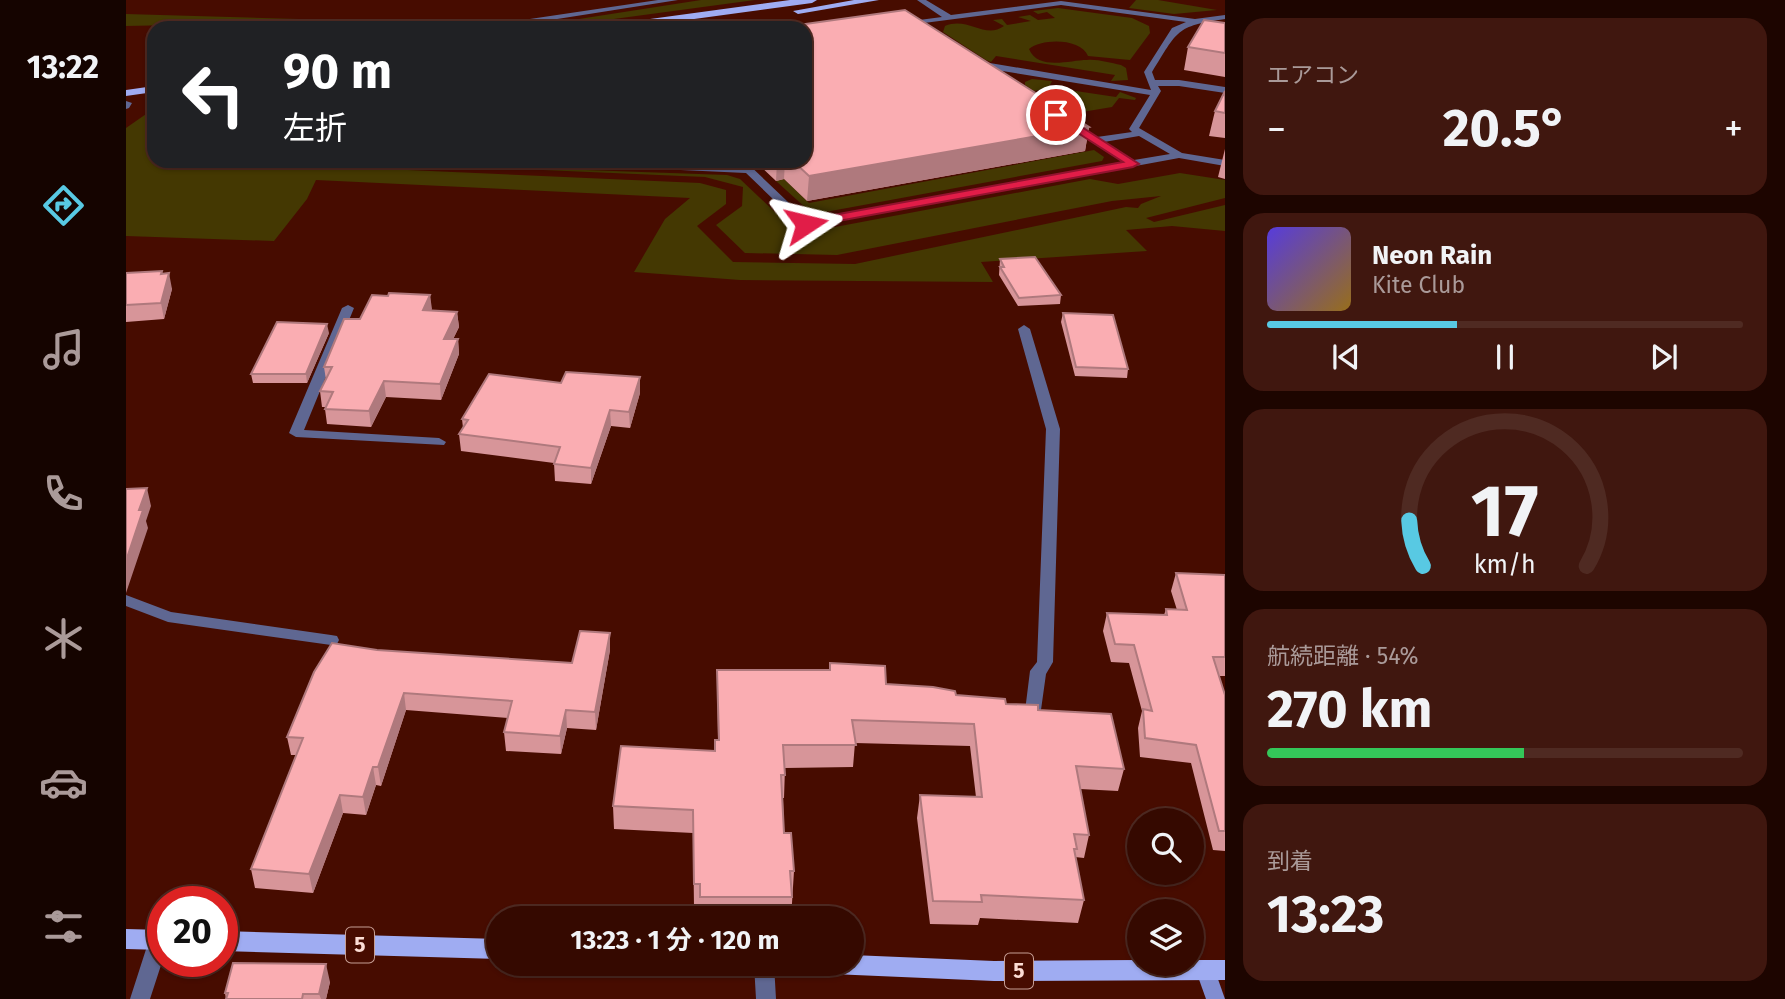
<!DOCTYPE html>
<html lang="ja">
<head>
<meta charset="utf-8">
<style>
  :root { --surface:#350900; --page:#40170f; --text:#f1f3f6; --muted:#aa9a99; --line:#4f2a22; --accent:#58c9e3 }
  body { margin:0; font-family:"Fira Sans","Noto Sans JP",sans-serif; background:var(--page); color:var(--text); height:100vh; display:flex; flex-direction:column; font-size:26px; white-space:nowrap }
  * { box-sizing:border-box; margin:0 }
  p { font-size:23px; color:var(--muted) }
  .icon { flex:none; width:38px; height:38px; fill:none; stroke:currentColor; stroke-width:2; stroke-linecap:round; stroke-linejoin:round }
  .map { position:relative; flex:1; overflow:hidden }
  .side { display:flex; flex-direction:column; gap:18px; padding:18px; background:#1d0500; width:560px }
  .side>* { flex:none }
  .top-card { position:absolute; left:21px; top:21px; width:665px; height:147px; border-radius:21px; box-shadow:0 2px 5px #0004,0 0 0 2px var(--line); background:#202124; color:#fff; overflow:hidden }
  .buttons { position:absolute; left:1001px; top:808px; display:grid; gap:14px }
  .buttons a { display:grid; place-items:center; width:77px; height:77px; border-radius:50%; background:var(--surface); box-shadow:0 2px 5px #0004,0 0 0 2px var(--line); font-size:35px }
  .speed { position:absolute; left:21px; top:886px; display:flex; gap:14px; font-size:35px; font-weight:700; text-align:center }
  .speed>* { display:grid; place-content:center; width:91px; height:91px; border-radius:50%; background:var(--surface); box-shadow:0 2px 5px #0004,0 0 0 2px var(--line); line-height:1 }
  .speed .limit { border:10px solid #d22; background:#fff; color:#111 }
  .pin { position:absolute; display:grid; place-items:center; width:60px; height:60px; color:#fff; margin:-30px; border:4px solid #fff; border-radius:50%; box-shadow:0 2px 7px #0007 }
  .me { position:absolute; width:77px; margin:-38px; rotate:80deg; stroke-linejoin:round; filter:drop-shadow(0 0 5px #0008) }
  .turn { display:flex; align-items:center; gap:24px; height:147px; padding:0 21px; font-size:32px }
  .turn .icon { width:91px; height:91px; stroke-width:2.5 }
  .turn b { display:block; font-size:49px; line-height:60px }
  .big { font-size:52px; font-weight:700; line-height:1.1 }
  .side .tile { flex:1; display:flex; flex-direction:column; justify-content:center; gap:10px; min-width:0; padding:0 24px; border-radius:21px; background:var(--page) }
  .side .dial { align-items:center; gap:0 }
  .dial svg { height:182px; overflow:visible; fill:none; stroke:var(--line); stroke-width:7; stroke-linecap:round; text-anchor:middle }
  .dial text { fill:var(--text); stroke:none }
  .song { display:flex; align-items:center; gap:21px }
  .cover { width:84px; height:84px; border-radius:10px; background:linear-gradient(135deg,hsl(250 70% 55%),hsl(40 70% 35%)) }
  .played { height:7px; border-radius:4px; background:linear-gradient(90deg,var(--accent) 40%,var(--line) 40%) }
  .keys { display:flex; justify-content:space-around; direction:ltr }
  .heat { display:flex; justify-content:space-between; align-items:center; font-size:38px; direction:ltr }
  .charge { height:10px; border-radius:5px; background:linear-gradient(90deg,#34c759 54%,var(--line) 0) }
  .trip { position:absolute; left:360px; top:906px; width:378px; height:70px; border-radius:35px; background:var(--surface); box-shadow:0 2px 5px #0004,0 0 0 2px var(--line); font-weight:700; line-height:70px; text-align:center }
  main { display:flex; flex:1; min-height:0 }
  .menu { display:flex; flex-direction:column; width:126px; justify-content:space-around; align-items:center; background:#150400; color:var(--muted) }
  .menu .icon { width:49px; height:49px }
  .menu .current { color:var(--accent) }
  .menu b { font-size:32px; color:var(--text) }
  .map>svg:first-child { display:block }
  .green { fill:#443802 }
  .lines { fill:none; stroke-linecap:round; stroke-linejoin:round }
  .lane { fill:#5f6792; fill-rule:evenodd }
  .secondary { fill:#818dd1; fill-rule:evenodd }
  .primary { fill:#9facf2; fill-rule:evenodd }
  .wall { fill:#d79599 }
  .shaded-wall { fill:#af797d }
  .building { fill:#faadb2; stroke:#af797d; stroke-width:2 }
  .route { fill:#e11d48; stroke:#92132f; stroke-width:2 }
  .labels { text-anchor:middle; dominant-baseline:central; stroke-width:7; stroke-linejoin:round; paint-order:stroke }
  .shield { fill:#470c00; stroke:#c69e94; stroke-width:2 }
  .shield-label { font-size:21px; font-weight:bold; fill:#fcddd4 }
</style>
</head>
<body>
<main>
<nav class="menu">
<b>13:22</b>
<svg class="icon current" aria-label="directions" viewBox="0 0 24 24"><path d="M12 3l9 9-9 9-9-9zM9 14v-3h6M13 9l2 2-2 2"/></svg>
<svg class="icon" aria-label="music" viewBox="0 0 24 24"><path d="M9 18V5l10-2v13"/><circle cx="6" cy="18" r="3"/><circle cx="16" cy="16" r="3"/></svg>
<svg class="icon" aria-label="phone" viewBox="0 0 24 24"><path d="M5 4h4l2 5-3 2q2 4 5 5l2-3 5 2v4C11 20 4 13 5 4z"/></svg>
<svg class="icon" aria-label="climate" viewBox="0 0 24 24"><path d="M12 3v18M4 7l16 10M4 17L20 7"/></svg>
<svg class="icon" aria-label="car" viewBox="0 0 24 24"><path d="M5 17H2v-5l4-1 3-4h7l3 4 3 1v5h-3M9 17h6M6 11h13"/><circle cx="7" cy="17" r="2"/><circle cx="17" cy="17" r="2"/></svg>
<svg class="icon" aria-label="filters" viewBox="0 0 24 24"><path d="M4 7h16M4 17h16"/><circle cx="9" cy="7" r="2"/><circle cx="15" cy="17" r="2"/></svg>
</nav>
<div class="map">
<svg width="1099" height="999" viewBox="0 0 1099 999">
  <rect width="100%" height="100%" fill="#470c00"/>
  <path class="green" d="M575,0H629L421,28H395Z
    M1010,0H1032L1091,10L1048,14L1003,8Z
    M932,8L1006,18L1023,26L1024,33L1004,60L962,56C955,38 916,38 903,49C912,71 944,60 961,60C972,59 984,63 995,65L1000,68L1002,80L985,81L989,75L870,56L865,62L860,60L817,32L819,26C842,16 859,40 878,26L867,20L876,19L881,25L905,21L892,17L904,15L912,20L929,18L921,12L912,14L907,11Z
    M0,14L210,20L208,23L214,26L58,21L50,25L0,26Z
    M906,79L926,81L923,87L990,97L994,92L1010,98L1009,100L993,98L986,107L944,114L941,112L955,109L923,88L908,91L899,85V82Z
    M23,112H28V161H135L124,163L574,183L600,190V204L571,226L607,262L729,264L1000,207L1012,208L1015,204L1035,196L986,201L711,255L619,253L590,225L616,206L617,187L579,177L207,161L601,175L614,179L672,234L964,179L992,184L1054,173L1099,180V198L1020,218L1028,222L1099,205V231L1046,226L1000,230L1021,251L855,262L867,282L614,280L508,272L539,219L564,198L190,180L181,199L148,241L0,236V128Z
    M968,150L978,157L976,161L694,213L681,209L650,181L658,179L683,203Z"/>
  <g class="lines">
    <path class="lane" d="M532,0H552L374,28H353L357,26Z
      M791,0H800L825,15L935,1L1069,19L1099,15V19C1049,26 1052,31 1026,72L1029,80H1053L1099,87V93L1053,86H1032L1035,91L1013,128L1056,153L1099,160V166L1053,158L679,227L675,226L620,173L424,164L419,161H489L613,167L608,161H619L681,220L998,162L941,125L949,123L971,137L1006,132L1003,129L1024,95L852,67L848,64L852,61L1025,90L1018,72L1046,28L1060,22L935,5L775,26V22H778L816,17ZM1013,136L1044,154L1008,160L978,142Z
      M28,71V89L25,88L20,78Z
      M0,101L6,103L3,108L0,109Z
      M222,305L228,308L178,430L313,438L320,442L318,445L170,437L163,433L216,308Z
      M898,325L904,329L934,429L927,662L920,674L914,717L912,721L906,723L894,720L892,716L899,711L904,671L911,662L920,429L892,329Z
      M0,595L45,612L205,635L211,636L213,640L211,644L205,645L42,622L0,606Z
      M33,932L37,933V959L24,999H4L23,940L26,934Z
      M628,964H648L650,999H630Z"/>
    <path class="secondary" d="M1080,963L1087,965L1099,999H1080L1070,971L1073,965Z"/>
    <path class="primary" d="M664,0H691L686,3L502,28H475L480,25Z
      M728,0H753L672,14L667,11Z
      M28,86V92L0,96V90Z
      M0,929L37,930V950L0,949Z
      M96,931L373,939V959L96,951Z
      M726,955L868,961L1013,960V964H1066V960H1099V980L868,981L706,974L697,971L694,964H726Z"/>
  </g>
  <path class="wall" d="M1099,23V77L1058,70L1062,47Z
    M1099,91V138L1083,136L1089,111Z
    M963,127L959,151L681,201L658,179L650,181L629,161H679Z
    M1099,149V179L1092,177Z
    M874,259L935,295L934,304L892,306L873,275Z
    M0,273L37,274L46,289L38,319L0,322Z
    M304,295L305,311L331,312L333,327L327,339H332L333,354L315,400L260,397L245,427L201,424L199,409L200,407H196L194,391L200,380L198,367L262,296Z
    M937,313L1002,369L1001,378L949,376L935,322Z
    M203,333L181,383H127L125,374Z
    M514,393L504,428L485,426L465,484L429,481L428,463L335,451L333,434L337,428L336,419Z
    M1050,573L1099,575V676H1093L1099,695V851L1087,850L1065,763L1014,757L1012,728L1016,711L1003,663L985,662L977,631L981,613L1038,615L1040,609L1051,610L1045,591Z
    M251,650L446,663L484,650L470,730L441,728L435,754L380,751L378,732L382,718L280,710L255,786L250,785L240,815L217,813L187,893L129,888L125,869L170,755H165L161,737Z
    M591,670L760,684L830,695L912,710L998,769L992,791L954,789L963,835L958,858L949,857L958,900L952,923L854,918L852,925L804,924L791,818L794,795L850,797L844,746L729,743L727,767L659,768L658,798H657L658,833L668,871L665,919H573L574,907H568L567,833L488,829L487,806L589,751V740H592Z
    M204,982L200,999H100L99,993Z"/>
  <path class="shaded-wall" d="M963,127L959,151L681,201L683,176Z
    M651,161H659L658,179L650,181Z
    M36,271L39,285L43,273L46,289L38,319L35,303V274Z
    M304,295L306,309L299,325L297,310Z
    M331,312L333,327L320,354L318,339Z
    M201,324L203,333L181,383L180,374Z
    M332,339L333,354L315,400L314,384Z
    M514,377V393L504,428L503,412Z
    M258,381L260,397L245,427L243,411Z
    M484,410L485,426L465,484V468Z
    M21,488L25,506L20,521L22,528L0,593V561L13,510Z
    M484,633V650L470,730L469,712Z
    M278,693L280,710L255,786L252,767Z
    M440,710L441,728L435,754L434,736Z
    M247,767L250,785L240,815L237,797Z
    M214,795L217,813L187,893L183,874Z
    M200,964L204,982L200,999H195L193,994Z"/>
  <path class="building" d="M779,10L963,127L683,176L667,161H679V28H651Z
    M1078,20L1099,23V53L1062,47Z
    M1099,91V113L1089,111Z
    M909,257L935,295L893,298L874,267H878L874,259Z
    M36,271L35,274L43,273L35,303L0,305V273Z
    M263,293L304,295L297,310L331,312L318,339H332L314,384L258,381L243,411L199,409L207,392L194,391L206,367H198L218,319H234L246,295L262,296Z
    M937,313L987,315L1002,369L950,367Z
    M151,322L201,324L180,374H125Z
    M440,372L514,377L503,412L484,410L465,468L428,464L434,447L333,434L342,420L336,419L363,374L435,383Z
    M21,488L13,510H17L0,561V489Z
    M1050,573L1099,575V657H1087L1099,695V831H1093L1070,745L1019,738L1017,709L1026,711L1008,645L989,644L981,613L1041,615L1040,609L1061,610Z
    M454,631L484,633L469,712L440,710L434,736L378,732L386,701L278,693L252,767H247L237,797L214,795L183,874L125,869L177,738L161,737L188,672L206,643L251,650L446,663Z
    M704,663L759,666L760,684L807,687L829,691L830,695L879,699L880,704L912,705V710L985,714L998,769L950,766L963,835L948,834L951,849H948L958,900L855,895L856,902L807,901L794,795L856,797L848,724L726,720L730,745H657L659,775H655L658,833H665L668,871H664L666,897H574V884H568L567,810L487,806L495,746L589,751V740H593L591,670H704Z
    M107,963L200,964L193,994H177L176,999H100L102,993H99Z"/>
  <path class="route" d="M927,113H934L1013,164L1007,167L680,227L674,224L680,220L997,162L927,117Z"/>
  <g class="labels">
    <g class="shield">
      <rect x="220" y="927.5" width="28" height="35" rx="5"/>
      <rect x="879" y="953.5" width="28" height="35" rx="5"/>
    </g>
    <g class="shield-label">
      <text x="234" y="945">5</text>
      <text x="893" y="971">5</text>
    </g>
  </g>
</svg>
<div class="buttons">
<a><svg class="icon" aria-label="search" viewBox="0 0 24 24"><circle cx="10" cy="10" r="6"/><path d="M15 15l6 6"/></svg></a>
<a><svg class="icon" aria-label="layers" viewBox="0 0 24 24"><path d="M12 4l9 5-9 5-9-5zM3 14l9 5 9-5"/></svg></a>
</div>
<div class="speed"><div class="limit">20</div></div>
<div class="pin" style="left:930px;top:115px;background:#d93025"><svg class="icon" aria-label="arrive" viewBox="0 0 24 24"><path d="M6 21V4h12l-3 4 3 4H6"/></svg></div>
<svg class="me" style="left:680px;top:224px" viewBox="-20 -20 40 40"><path d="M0-17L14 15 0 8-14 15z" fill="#e11d48" stroke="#fff" stroke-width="4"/></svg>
<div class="trip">13:23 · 1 分 · 120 m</div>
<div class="top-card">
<div class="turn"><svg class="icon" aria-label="left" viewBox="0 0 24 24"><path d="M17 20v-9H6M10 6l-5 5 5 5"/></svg><div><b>90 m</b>左折</div></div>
</div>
</div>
<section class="side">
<div class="tile"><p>エアコン</p>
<div class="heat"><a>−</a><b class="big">20.5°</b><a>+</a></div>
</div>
<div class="tile">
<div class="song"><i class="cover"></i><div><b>Neon Rain</b><p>Kite Club</p></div></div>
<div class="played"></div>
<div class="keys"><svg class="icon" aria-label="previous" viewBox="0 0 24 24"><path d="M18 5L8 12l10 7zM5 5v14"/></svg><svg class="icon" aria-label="pause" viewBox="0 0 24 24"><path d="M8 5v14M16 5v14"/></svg><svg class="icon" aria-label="next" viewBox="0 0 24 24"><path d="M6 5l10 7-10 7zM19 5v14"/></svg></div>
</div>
<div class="tile dial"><svg viewBox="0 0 100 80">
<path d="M14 69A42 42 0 1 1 86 69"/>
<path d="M14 69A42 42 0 0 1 8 49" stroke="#58c9e3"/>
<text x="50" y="56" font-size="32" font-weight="700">17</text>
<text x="50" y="72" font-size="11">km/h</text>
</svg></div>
<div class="tile"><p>航続距離 · 54%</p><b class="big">270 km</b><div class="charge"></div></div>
<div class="tile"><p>到着</p><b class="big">13:23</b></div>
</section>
</main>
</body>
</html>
